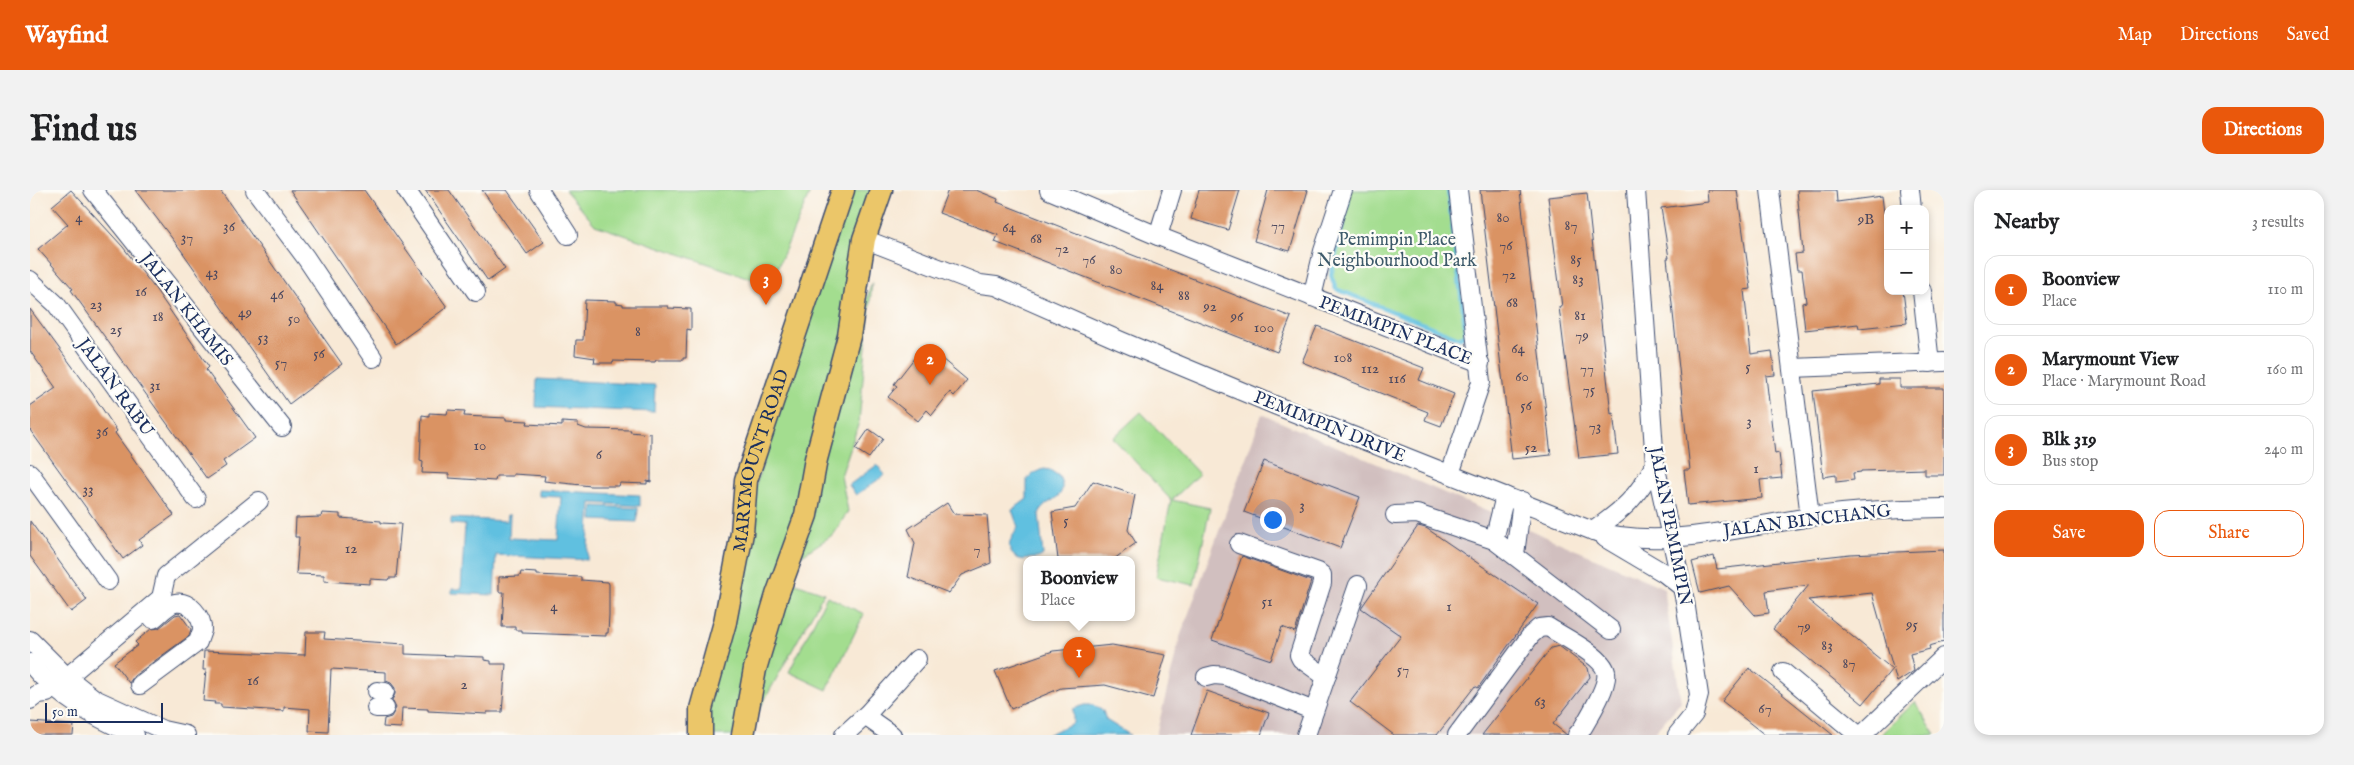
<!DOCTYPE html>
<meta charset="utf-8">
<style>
:root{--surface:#fff;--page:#f2f2f2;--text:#202124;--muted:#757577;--line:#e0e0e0;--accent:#ea580c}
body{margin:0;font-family:"IM FELL English",serif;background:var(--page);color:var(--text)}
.controls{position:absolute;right:15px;top:15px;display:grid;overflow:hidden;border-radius:10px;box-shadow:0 2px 8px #0003}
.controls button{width:45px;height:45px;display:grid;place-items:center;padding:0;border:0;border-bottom:1px solid var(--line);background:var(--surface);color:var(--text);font:25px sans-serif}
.scale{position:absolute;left:15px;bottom:12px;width:118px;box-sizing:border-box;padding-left:5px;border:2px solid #1b2f5e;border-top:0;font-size:14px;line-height:18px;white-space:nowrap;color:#1b2f5e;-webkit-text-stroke:4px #fdfcf7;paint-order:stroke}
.you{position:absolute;left:1242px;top:329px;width:18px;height:18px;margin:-12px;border:4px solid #fff;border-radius:50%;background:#1a73e8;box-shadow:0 0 0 8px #1a73e833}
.badge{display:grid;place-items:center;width:32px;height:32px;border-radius:50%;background:var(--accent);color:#fff;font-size:16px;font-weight:700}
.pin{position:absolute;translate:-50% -41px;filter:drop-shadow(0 1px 2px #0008)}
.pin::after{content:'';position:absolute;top:26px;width:18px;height:15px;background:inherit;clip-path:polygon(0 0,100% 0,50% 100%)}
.popup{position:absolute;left:993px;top:366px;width:112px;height:65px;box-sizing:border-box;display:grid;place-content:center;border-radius:10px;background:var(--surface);filter:drop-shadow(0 1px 4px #0005);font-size:16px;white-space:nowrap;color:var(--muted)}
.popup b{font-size:19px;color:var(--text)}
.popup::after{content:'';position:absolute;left:50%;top:100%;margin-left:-10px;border:10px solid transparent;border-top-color:var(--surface)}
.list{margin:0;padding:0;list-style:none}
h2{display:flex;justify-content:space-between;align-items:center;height:65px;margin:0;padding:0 20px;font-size:21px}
h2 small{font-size:16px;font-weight:400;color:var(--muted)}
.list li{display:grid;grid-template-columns:32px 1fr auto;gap:15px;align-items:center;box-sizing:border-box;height:70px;margin:0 10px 10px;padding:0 10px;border:1px solid var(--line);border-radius:15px}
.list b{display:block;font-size:19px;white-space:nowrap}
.list p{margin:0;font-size:16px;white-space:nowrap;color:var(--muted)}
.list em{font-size:16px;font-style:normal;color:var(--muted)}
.actions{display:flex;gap:10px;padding:15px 20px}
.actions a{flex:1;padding:11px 0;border:1px solid var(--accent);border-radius:15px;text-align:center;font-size:18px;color:var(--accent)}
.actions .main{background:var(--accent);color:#fff}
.map{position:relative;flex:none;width:1914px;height:545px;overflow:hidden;border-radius:15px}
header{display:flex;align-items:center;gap:30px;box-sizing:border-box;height:70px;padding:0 25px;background:var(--accent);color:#fff}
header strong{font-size:24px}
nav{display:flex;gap:28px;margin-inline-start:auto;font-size:18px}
.intro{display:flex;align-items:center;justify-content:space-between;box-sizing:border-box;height:120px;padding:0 30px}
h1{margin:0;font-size:35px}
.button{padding:12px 22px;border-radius:15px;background:var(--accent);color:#fff;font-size:18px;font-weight:700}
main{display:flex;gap:30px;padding:0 30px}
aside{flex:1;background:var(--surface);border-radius:15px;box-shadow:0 2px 8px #0003}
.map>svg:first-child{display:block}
.industrial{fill:#d1bfbf}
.green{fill:#a3dd8f;stroke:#5f8676}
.water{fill:#61c0e0;stroke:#3e789f}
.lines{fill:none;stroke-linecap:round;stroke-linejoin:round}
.stream{stroke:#61c0e0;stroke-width:4.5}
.building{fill:#da9363}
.minor-casing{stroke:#3c4b70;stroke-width:20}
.major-casing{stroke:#3c4b70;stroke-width:25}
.minor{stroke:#fff;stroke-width:18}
.major{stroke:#ebc669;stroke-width:22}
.labels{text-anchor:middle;stroke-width:4.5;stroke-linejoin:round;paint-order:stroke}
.number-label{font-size:15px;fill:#4b485f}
.park-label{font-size:18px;fill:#3d5a6a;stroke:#fdfcf7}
.street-label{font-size:18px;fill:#1b2f5e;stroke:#fdfcf7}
</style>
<header>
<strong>Wayfind</strong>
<nav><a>Map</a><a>Directions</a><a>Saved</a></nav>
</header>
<div class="intro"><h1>Find us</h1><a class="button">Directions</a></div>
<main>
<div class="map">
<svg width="1914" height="545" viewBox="0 0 1914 545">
<rect width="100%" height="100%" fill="#fdfcf7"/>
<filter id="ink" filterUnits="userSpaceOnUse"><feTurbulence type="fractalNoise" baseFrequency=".02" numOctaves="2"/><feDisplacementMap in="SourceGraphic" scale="10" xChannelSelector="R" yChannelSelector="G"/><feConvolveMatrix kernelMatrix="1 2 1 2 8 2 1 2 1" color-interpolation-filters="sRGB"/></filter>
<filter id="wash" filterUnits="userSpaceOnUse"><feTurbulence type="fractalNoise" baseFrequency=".0096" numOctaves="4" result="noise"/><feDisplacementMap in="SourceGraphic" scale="20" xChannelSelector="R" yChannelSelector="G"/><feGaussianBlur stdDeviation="1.12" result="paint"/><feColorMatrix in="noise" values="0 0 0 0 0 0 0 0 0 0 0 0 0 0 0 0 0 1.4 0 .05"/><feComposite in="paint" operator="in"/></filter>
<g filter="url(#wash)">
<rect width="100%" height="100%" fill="#f8e9d6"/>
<polygon class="industrial" points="1232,224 1634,398 1651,512 1622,545 1126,545 1150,447"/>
<g class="green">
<polygon points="535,0 781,0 740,95 565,35"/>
<polygon points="813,0 851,0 814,181 842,92 829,232 811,286 818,321 804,344 769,367 763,392 794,403 715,545 671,545 712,343"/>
<polygon points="1321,0 1418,0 1436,144 1429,148 1306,99 1301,85"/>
<polygon points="1111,222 1169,284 1142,310 1180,318 1164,395 1126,387 1141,310 1083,248"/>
<polygon points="797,406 834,424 797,500 759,482"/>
<polygon points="1885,512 1906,545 1850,545"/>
</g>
<g class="water">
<polygon points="507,189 625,195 624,222 506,217"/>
<polygon points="847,275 855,285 826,305 819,295"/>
<path d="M1014,279L1020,280L1029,286C1041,311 1015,307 1009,324L1013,365C1007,370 1005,367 998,369C990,372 977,365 980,352C981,347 986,342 988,337L982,320L997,309V289L1004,283Z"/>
<polygon points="509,300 610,305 610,316 561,313 557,370 466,365 464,405 422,403 422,399 431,399 435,335 421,334 421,328 476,331 477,325 480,325 479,348 528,350 531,307 509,306"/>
<polygon points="563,316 608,318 607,332 562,330"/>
<polygon points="1054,515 1063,515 1073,521 1076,530 1100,545 1017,545 1043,533 1043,519"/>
</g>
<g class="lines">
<polyline class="stream" points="1318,11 1301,85 1306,99 1429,148 1436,144 1418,0"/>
</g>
<g id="blocks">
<g class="building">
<polygon points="41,0 93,57 126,100 179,177 176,180 225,248 193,271 196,276 177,289 41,100 43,99 8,59 38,34 22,16"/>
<polygon points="105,0 190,0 312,174 259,214 151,60"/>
<polygon points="260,0 334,0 417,117 366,154"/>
<polygon points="395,0 419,0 475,79 458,91"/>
<polygon points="452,0 477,0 514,52 497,64"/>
<polygon points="918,0 946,0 968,9 967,12 1261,127 1247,162 965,52 968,45 909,23"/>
<polygon points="1169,0 1210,0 1198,40 1161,29"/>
<polygon points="1238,0 1278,0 1260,61 1224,51"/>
<polygon points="1450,0 1490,0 1521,265 1482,269"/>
<polygon points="1677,0 1707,0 1721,99 1714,100 1721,164 1742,161 1745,185 1736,186 1745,264 1749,263 1752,288 1730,290 1732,308 1658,315 1654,280 1660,280 1637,68 1639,68 1631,18 1678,12"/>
<polygon points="1767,0 1806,0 1807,12 1852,6 1858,57 1858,101 1873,101 1877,133 1829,138 1828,134 1775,140 1772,113 1776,112 1772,80 1767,80 1765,64 1773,63"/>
<polygon points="1557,3 1581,224 1583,223 1588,264 1549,268 1534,158 1529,117 1532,117 1518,7"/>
<polygon points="555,110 586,111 586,113 593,114 593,116 638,116 638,118 661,119 661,140 657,139 656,168 653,168 653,170 626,170 625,172 583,171 583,173 564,173 565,168 545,165 546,150 553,150"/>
<polygon points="0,119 62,203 87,241 85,243 144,325 109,350 112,355 93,369 0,240 0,216 26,198 0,161"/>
<polygon points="1287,136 1394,178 1389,190 1424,204 1411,236 1395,230 1398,222 1272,172"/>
<polygon points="899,158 937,190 924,206 920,202 902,225 897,220 888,231 858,207 867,196 864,194 889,162 893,165"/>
<polygon points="1849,189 1870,189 1870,198 1914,198 1914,285 1895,285 1895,279 1831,281 1831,282 1823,283 1824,290 1806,292 1806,285 1793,287 1783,201 1849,194"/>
<polygon points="418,220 435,221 434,226 476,228 476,230 498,231 497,234 532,236 532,232 548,233 548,236 556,239 601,240 600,242 621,244 621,292 617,291 617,294 590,293 589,296 561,296 514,291 515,286 483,284 483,286 466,286 465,291 419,288 419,284 392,283 393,272 390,271 392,225 399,226 399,223 417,224"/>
<polygon points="839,239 853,249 839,268 825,259"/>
<polygon points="1234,271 1330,307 1310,358 1214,322"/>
<polygon points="1063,291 1105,305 1098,340 1106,353 1084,369 1028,369 1022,322 1045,318"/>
<polygon points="917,313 924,324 957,325 961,373 932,385 919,403 878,387 885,353 878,339"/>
<polygon points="292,323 310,324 310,328 351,331 351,333 371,334 366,388 359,388 358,390 340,389 340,394 294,391 294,385 266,384 269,347 265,347 266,328 291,327"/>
<polygon points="0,331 57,410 41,422 0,366"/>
<polygon points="1388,336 1396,338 1508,414 1448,498 1445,496 1407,545 1364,545 1320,512 1371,446 1331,418"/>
<polygon points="1914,360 1914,452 1899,456 1900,459 1880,464 1884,481 1867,492 1842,403 1778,410 1862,479 1833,514 1743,439 1779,395 1736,401 1739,423 1725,425 1699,396 1670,403 1662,372 1684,366 1687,379 1820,364"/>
<polygon points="1212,366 1281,391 1265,442 1252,437 1241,470 1182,450"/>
<polygon points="491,382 507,383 507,385 551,387 551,390 578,392 579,394 579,425 578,443 576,443 576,446 492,443 492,440 485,440 485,437 472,437 474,402 469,402 469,387 490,386"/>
<polygon points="150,424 161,439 159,446 104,486 99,493 84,473 108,455 105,452 121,439 129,438 145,425"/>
<polygon points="276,442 295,442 294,449 375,454 375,464 454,467 454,470 461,471 461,474 476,474 472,522 457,522 457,524 398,521 398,519 372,518 371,538 353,537 354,529 361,527 366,518 362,510 365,504 365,498 361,493 356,491 356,482 301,479 298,542 279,541 280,519 254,517 254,521 191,517 191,514 184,514 185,512 173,511 176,480 173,480 174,461 275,465"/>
<polygon points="1082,455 1136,465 1123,508 1075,495 1031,498 981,519 965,481 1023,461"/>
<polygon points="1529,456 1558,478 1560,487 1523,534 1537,545 1452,545 1521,458"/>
<polygon points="1719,478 1731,487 1803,545 1735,545 1692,511"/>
<polygon points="1177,501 1239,523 1231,545 1161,545"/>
<polygon points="0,532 44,535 43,545 0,545"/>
</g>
</g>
</g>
<g filter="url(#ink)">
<use href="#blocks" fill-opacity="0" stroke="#3c4b70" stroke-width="1"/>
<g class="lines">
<defs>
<g id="minor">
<polyline points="63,0 252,237"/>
<polyline points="225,0 276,68 343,168"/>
<polyline points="376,0 446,102"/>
<polyline points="509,0 538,45"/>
<polyline points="1019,0 1128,46 1450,173"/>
<polyline points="1606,0 1625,274 1655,411 1669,505 1664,524 1647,545"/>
<polyline points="1740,0 1780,327"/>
<polyline points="1880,0 1882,19"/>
<polyline points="1128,46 1142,0"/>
<path d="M834,49L950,94L966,96L1091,151L1247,216L1563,341C1635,360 1709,337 1781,327C1825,320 1869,319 1914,318"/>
<polyline points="0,90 26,114 166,309"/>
<polyline points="1892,101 1900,173"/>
<polyline points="1282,107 1293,61 1313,0"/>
<polyline points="1762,178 1914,172"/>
<polyline points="0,283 78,391"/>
<polyline points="1420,284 1451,192 1428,0"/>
<polyline points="1365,325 1387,324 1464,350 1581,440"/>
<path d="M1563,341C1595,318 1606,309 1625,274"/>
<polyline points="1575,348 1634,383 1652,397"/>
<polyline points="1464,350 1475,306"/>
<polyline points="1209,354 1288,382 1292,385 1292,393 1269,465 1271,469 1296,487"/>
<polyline points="1485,364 1492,311"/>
<polyline points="0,450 37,487 65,509 133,540 156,545"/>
<path d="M0,473C27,507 66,528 105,545"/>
<polyline points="1753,482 1828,545"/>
<polyline points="37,487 131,408 136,386 229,311"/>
<polyline points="1176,487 1184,485 1196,486 1284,521"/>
<path d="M110,495L168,452C169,448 171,444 172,440C173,427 159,410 145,413C137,415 130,424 123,429"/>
<polyline points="347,501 355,502"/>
<polyline points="0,510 8,504 17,503 27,489"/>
<polyline points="346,518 355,518"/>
<polyline points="835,526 862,545"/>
<polyline points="814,545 837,524 887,469"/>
<polyline points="1276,545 1328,395"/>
<path d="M1427,545L1501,445L1509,438L1518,437C1532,446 1573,466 1576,482C1579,495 1559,527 1552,539L1547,545"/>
<polyline points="1832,545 1914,467"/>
</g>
<g id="major">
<path id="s1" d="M671,545V519L695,432L712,343L716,290L813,0"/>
<polyline points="713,545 725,479 747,405 776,325 786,269 819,146 834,49 851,0"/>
</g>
</defs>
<use href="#minor" class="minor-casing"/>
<use href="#major" class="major-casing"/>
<use href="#minor" class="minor"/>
<use href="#major" class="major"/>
</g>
</g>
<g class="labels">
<g class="number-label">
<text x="49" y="32">4</text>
<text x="1473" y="32">80</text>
<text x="1836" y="34">9B</text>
<text x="1248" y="40">77</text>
<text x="1541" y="40">87</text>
<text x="199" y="41">36</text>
<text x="979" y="42">64</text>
<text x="157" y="52">37</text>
<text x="1006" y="53">68</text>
<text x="1476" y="60">76</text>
<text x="1032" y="63">72</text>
<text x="1059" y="74">76</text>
<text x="1546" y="74">85</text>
<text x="1086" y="84">80</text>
<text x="182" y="87">43</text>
<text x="1479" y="89">72</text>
<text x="1548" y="94">83</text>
<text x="1127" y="100">84</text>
<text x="111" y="106">16</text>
<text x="247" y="109">46</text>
<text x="1154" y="110">88</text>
<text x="1482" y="117">68</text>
<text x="66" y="119">23</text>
<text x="1180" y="121">92</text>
<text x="215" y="127">49</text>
<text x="1550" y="130">81</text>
<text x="128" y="131">18</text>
<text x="1207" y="131">96</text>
<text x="264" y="133">50</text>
<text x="1234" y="142">100</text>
<text x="86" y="144">25</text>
<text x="608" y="146">8</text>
<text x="1552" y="150">79</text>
<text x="233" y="152">53</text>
<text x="1488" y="163">64</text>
<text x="289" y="168">56</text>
<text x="1313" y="172">108</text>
<text x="251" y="177">57</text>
<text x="1718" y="181">5</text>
<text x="1340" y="183">112</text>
<text x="1557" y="183">77</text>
<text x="1492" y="191">60</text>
<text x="1367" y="193">116</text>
<text x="125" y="200">31</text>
<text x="1559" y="204">75</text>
<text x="1496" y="220">56</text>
<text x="1719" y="236">3</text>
<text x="1565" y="241">73</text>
<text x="72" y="246">36</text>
<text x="450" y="260">10</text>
<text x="1501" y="262">52</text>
<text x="569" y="269">6</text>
<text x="1726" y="283">1</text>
<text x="58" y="304">33</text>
<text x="1272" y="320">3</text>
<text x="1036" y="335">5</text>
<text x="321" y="363">12</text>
<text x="947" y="364">7</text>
<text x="1237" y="416">51</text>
<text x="524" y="421">4</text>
<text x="1419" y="421">1</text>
<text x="1882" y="439">95</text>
<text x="1774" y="441">79</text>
<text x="1797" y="460">83</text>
<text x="1819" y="478">87</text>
<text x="1373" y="484">57</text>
<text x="223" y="495">16</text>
<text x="434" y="499">2</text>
<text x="1510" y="516">63</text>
<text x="1735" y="523">67</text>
</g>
<g class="park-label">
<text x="1367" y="55">Pemimpin Place<tspan x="1367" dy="21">Neighbourhood Park</tspan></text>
</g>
<g class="street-label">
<text transform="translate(157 119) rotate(52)" y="6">JALAN KHAMIS</text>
<text transform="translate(1366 140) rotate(21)" y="6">PEMIMPIN PLACE</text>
<text transform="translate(86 197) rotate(54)" y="6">JALAN RABU</text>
<text transform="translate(1300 236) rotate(22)" y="6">PEMIMPIN DRIVE</text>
<text dy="6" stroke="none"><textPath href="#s1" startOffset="282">MARYMOUNT ROAD</textPath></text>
<text transform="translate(1777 330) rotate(-7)" y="6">JALAN BINCHANG</text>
<text transform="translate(1641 336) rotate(79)" y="6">JALAN PEMIMPIN</text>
</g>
</g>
</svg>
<div class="controls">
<button>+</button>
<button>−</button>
</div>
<div class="scale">50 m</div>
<div class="you"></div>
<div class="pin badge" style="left:1049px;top:488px">1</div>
<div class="popup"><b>Boonview</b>Place</div>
<div class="pin badge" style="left:900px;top:195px">2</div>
<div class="pin badge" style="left:736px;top:115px">3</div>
</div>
<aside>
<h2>Nearby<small>3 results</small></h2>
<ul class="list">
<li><span class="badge">1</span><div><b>Boonview</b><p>Place</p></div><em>110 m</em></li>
<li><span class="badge">2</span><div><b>Marymount View</b><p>Place · Marymount Road</p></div><em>160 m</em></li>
<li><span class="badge">3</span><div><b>Blk 319</b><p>Bus stop</p></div><em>240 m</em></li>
</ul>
<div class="actions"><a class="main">Save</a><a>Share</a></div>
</aside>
</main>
